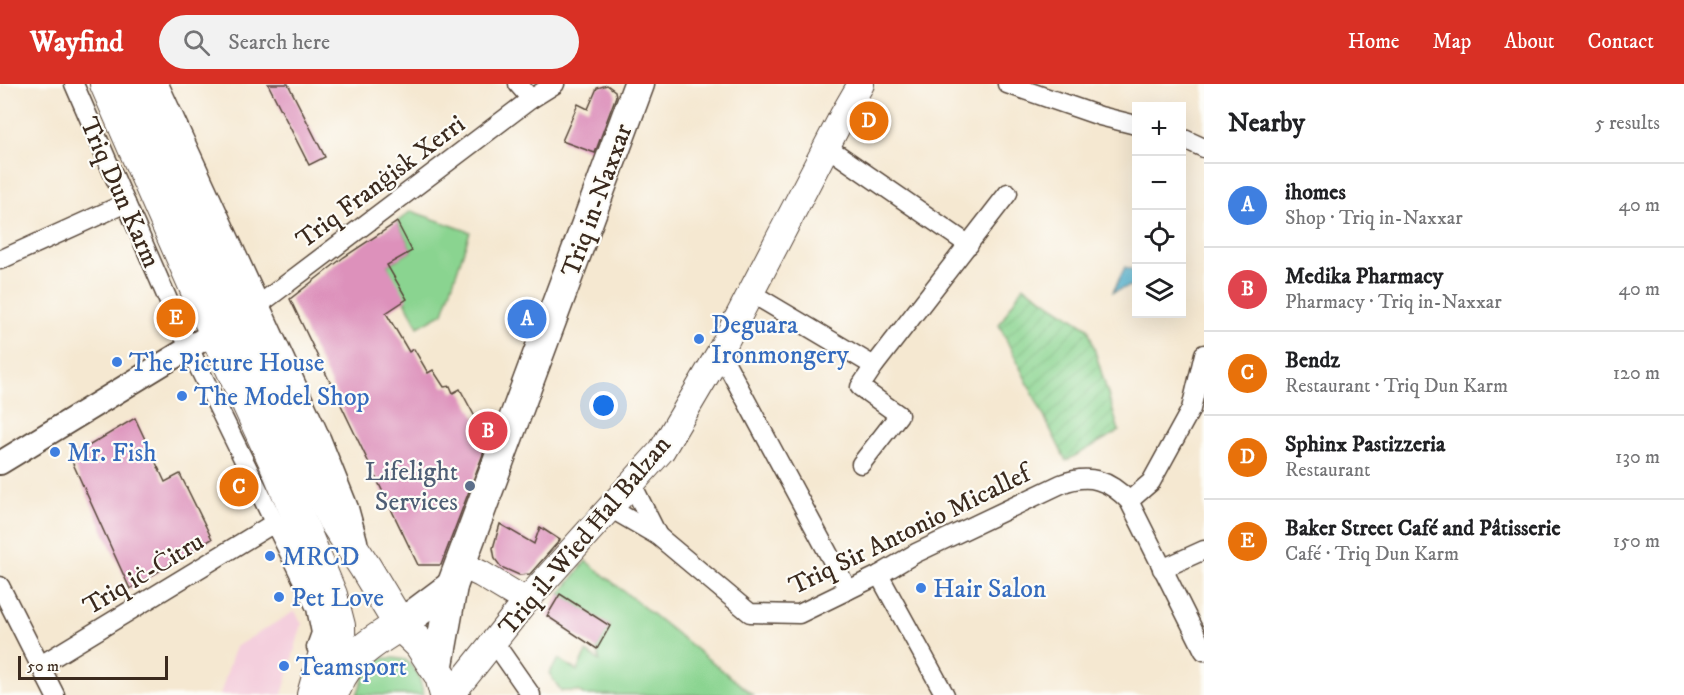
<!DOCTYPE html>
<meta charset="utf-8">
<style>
:root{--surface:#fff;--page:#f2f2f2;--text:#202124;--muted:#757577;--line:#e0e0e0;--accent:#d93025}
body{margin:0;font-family:"IM FELL DW Pica",serif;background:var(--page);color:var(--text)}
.controls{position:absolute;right:18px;top:18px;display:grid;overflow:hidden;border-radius:0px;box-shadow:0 6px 24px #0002}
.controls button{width:54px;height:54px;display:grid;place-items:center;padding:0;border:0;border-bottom:2px solid var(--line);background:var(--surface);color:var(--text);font:30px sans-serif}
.scale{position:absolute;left:18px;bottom:15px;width:150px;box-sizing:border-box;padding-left:6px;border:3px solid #3b2a1e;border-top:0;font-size:16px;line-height:21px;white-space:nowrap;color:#3b2a1e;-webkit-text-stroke:4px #fdfcf7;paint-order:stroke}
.you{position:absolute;left:604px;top:322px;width:21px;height:21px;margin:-15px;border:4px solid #fff;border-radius:50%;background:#1a73e8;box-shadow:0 0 0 9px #1a73e833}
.badge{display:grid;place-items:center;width:39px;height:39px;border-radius:50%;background:var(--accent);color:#fff;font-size:20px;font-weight:700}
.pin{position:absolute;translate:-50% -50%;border:3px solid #fff;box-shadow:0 2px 6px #0006}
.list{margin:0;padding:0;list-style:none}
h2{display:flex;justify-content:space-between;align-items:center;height:78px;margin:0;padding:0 24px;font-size:26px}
h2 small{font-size:20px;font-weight:400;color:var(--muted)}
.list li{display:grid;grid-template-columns:39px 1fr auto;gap:18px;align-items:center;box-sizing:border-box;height:84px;padding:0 24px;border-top:2px solid var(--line)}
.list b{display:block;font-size:22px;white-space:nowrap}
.list p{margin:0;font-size:20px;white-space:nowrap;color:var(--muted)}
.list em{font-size:20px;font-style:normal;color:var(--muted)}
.icon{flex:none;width:33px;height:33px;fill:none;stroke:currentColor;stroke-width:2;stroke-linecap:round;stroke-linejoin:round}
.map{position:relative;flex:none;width:1204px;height:611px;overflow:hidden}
header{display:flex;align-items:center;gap:36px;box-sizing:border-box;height:84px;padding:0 30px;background:var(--accent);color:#fff}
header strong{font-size:28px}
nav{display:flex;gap:33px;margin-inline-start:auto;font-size:21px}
.search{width:420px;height:54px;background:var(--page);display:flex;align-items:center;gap:15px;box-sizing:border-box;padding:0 21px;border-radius:33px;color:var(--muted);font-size:22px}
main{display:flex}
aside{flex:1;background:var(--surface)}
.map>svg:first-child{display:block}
.built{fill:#f4cfdd}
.grass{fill:#8ad490;stroke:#627f57;stroke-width:1.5}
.garden{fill:url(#garden-furrows);stroke:#627f57;stroke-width:1.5}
.water{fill:#52b3d0;stroke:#466e77;stroke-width:1.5}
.building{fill:#dd91bb}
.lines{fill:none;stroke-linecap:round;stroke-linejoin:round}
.minor-casing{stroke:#574639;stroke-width:21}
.tertiary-casing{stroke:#574639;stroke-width:26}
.secondary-casing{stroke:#574639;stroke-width:28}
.primary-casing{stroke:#574639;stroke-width:33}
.trunk-casing{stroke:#574639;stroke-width:34}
.minor{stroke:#fff;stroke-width:18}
.tertiary{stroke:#fff;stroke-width:22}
.secondary{stroke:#fff;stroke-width:26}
.primary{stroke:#fff;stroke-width:30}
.trunk{stroke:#fff;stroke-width:32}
.shop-dot{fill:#3f7fe0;stroke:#fdfcf7;stroke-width:2}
.service-dot{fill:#5c6f8a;stroke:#fdfcf7;stroke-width:2}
.labels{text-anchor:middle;stroke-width:4.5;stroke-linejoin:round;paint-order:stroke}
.street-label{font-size:26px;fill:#3b2a1e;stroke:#fdfcf7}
.shop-label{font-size:26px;fill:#366cbe;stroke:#fdfcf7;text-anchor:start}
.service-label{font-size:26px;fill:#4e5e75;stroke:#fdfcf7;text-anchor:end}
</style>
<header>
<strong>Wayfind</strong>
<div class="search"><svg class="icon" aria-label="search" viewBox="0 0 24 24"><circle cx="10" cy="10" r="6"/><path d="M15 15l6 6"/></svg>Search here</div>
<nav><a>Home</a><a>Map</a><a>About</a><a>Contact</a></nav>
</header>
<main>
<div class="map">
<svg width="1204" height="611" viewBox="0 0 1204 611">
<defs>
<pattern id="garden-furrows" width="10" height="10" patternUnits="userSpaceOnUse" patternTransform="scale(1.5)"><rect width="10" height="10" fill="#8ad490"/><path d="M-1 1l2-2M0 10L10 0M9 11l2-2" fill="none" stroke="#78b67c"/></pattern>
</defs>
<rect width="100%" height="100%" fill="#fdfcf7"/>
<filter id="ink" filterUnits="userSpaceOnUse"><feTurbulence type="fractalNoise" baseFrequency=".0167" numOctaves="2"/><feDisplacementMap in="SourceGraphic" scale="12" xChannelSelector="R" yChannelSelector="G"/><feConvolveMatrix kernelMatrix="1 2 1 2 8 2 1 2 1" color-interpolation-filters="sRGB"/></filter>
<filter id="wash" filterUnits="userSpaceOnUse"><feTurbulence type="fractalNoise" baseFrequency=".008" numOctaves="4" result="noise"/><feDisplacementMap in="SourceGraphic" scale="24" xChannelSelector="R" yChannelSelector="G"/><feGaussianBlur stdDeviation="1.35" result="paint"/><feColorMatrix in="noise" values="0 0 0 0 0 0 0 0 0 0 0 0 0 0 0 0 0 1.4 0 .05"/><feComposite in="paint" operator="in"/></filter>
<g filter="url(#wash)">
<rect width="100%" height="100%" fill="#f5e8d1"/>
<polygon class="built" points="295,527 302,540 282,611 220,611 235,563"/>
<g class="grass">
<polygon points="411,127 470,148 443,229 418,243 387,181 412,167 397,138"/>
<polygon points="586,477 753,611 585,611 578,607 561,607 549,589 559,575 577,587 586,568 600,577 597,565 610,542 560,510"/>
<polygon points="379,574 394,574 406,576 418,590 424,611 357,611 365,589"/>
</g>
<polygon class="garden" points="1023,202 1088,244 1119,347 1066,377 999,241"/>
<polygon class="water" points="1125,183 1136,187 1136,200 1113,208"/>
<g id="blocks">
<g class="building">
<polygon points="268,0 288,0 325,73 309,81"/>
<polygon points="607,1 615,7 616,12 595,69 562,57 578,20 588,25 597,4"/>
<polygon points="397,138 412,167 387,181 407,215 386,229 409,268 414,265 428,289 433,286 444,303 450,302 453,309 460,305 488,357 441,481 418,481 290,215 344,173"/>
<polygon points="135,334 165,398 180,390 212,455 130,505 70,373"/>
<polygon points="500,440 534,460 540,443 560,456 530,490 519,491 501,483 495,475 493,464"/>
<polygon points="560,510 610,542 597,565 547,532"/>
</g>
</g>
</g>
<g filter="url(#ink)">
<use href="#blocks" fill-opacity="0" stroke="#574639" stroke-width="1.5"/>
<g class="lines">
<defs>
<g id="minor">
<polyline points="74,0 189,264 316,524 321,549 316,563"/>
<polyline points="159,0 321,354 349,424 358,457"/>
<polyline points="518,0 531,15"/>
<polyline points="1007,0 1100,32 1136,41"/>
<polyline points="1182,54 1204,64"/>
<polyline points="827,63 969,161"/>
<polyline points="0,176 126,119"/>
<polyline points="751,209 874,282"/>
<polyline points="260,220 531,15 555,0"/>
<polyline points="720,268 848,506"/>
<polyline points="861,380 899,331 860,303 874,282 1008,109"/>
<polyline points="632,400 658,452"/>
<polyline points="1129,417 1151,398 1191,325 1204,270"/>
<path d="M610,424L658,452L750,529L799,530L879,491L916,469L1061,400C1089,389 1109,396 1129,417L1204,567"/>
<polyline points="1162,485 1204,466"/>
<polyline points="879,491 945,611"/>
<polyline points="0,502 55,611"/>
<polyline points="494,558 531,611"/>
<polyline points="39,582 274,439"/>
</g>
<polyline id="tertiary" points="0,379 215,248"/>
<g id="secondary">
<polyline points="460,480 481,490 526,517"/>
<polyline points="451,611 526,517 662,366 720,268 843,31 861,0"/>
</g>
<g id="primary">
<polyline points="400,541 452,502"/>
<polyline points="437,586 452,502 639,0"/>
</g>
<g id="trunk">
<polyline points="106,0 215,248 275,378 331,511 339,542 340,591"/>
<polyline points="135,0 334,436 365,483 400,541 420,560 441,592 446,611"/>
<path d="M336,602C347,573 375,556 400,541"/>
<polyline points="313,611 330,551"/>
</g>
</defs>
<use href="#minor" class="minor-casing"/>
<use href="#tertiary" class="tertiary-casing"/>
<use href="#secondary" class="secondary-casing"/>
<use href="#primary" class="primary-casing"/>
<use href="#trunk" class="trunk-casing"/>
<use href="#minor" class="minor"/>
<use href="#tertiary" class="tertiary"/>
<use href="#secondary" class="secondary"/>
<use href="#primary" class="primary"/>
<use href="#trunk" class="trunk"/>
</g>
</g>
<g class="shop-dot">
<circle cx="699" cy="255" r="6"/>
<circle cx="117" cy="278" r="6"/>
<circle cx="182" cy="312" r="6"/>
<circle cx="55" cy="368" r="6"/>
<circle cx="270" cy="472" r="6"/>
<circle cx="921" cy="504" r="6"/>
<circle cx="279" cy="513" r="6"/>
<circle cx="284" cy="582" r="6"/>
</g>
<circle class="service-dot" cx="470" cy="402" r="6"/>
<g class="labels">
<g class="street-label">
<text transform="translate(380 97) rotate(-37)" y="9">Triq Franġisk Xerri</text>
<text transform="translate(121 108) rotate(66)" y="9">Triq Dun Karm</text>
<text transform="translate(596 116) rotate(-70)" y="9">Triq in-Naxxar</text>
<text transform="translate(909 445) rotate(-26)" y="9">Triq Sir Antonio Micallef</text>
<text transform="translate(584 451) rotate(-50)" y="9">Triq il-Wied Ħal Balzan</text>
<text transform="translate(143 489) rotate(-31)" y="9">Triq iċ-Ċitru</text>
</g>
<g class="shop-label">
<text x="711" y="249">Deguara<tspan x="711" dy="30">Ironmongery</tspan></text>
<text x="129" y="287">The Picture House</text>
<text x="194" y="321">The Model Shop</text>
<text x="67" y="377">Mr. Fish</text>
<text x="282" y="481">MRCD</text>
<text x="933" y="513">Hair Salon</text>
<text x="291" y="522">Pet Love</text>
<text x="296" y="591">Teamsport</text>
</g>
<g class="service-label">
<text x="458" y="396">Lifelight<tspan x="458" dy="30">Services</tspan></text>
</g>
</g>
</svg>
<div class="controls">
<button>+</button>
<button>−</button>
<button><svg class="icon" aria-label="locate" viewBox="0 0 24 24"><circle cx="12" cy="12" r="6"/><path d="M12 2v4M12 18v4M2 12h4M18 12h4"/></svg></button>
<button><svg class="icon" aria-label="layers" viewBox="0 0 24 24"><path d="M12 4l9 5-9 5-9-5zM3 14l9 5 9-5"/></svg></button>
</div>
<div class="scale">50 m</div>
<div class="you"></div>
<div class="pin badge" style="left:527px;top:235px;background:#3f7fe0">A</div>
<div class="pin badge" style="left:488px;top:347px;background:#e0444e">B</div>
<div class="pin badge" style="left:239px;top:403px;background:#e8710a">C</div>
<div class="pin badge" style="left:869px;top:37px;background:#e8710a">D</div>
<div class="pin badge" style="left:176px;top:234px;background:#e8710a">E</div>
</div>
<aside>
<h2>Nearby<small>5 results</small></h2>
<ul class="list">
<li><span class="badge" style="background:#3f7fe0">A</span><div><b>ihomes</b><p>Shop · Triq in-Naxxar</p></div><em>40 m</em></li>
<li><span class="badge" style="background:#e0444e">B</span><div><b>Medika Pharmacy</b><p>Pharmacy · Triq in-Naxxar</p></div><em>40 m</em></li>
<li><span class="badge" style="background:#e8710a">C</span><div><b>Bendz</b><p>Restaurant · Triq Dun Karm</p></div><em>120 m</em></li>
<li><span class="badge" style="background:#e8710a">D</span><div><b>Sphinx Pastizzeria</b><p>Restaurant</p></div><em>130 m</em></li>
<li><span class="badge" style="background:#e8710a">E</span><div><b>Baker Street Café and Pâtisserie</b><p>Café · Triq Dun Karm</p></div><em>150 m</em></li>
</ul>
</aside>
</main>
